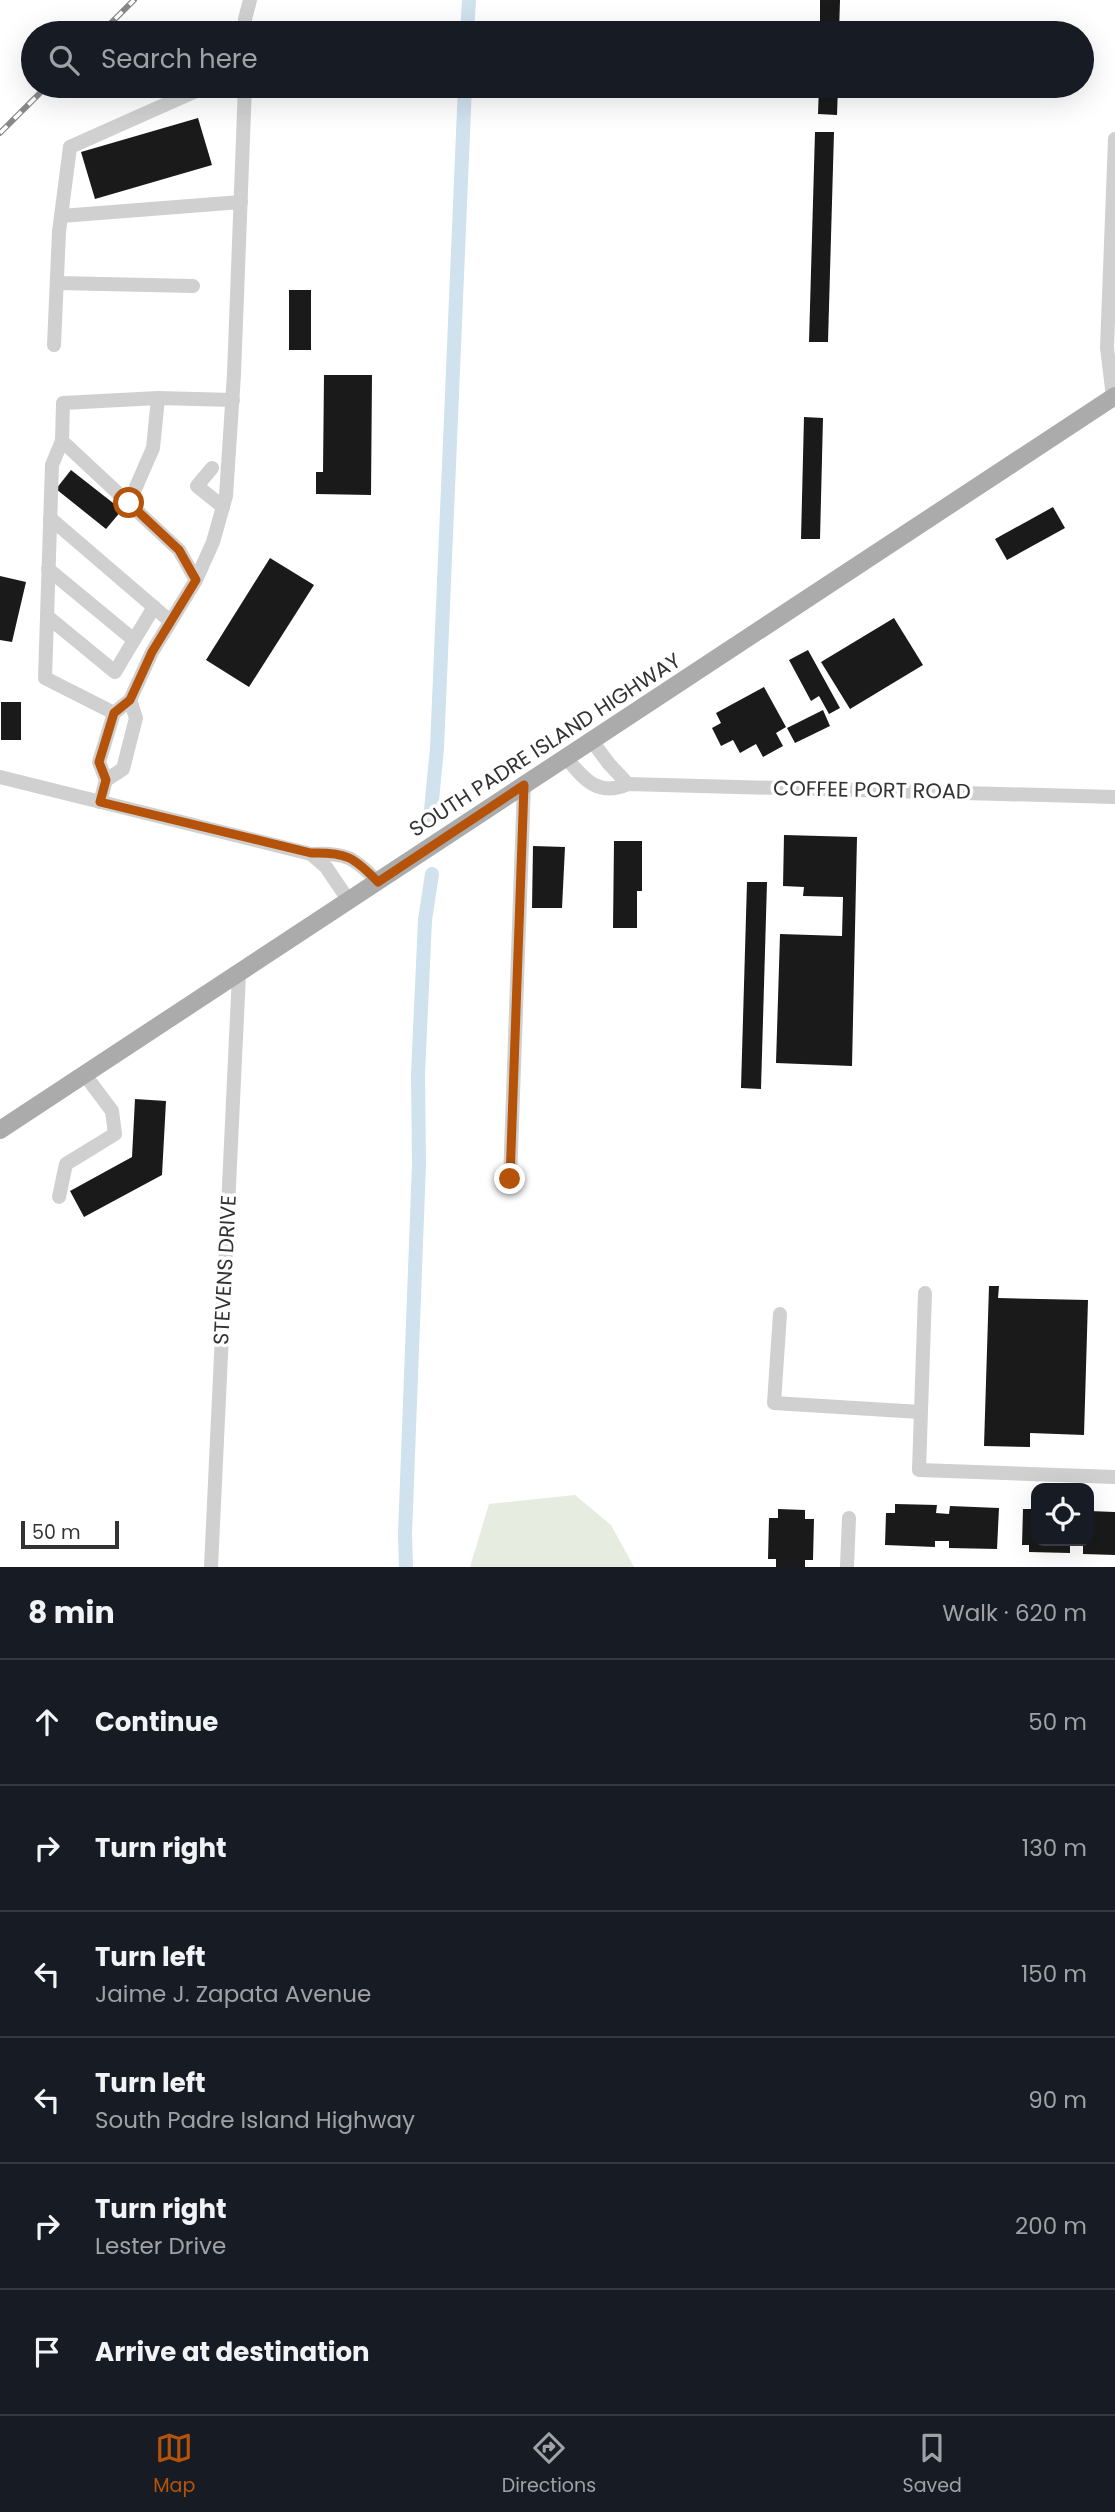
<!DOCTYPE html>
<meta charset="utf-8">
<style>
:root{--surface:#171b24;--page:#242831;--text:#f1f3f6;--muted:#9ea1a6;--line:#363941;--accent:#b45309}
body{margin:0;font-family:Poppins,sans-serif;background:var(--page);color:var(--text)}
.controls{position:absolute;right:21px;bottom:21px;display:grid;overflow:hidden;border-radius:14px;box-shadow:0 7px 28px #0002}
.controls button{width:63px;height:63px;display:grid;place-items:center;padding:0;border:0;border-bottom:2px solid var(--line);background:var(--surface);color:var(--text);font:35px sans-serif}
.scale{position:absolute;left:21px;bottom:18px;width:98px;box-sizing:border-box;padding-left:7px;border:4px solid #333;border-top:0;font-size:19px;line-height:24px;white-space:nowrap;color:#333;-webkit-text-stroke:5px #fff;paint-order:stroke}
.stop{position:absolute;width:21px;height:21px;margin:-16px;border:5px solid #b45309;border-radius:50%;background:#fff}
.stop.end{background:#b45309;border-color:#fff;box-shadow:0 2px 7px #0008}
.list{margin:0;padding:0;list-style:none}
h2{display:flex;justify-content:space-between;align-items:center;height:91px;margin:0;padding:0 28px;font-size:30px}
h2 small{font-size:23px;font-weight:400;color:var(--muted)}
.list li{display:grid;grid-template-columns:46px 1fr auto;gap:21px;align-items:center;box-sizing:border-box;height:126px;padding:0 28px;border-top:2px solid var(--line)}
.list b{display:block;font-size:26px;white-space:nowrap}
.list p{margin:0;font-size:23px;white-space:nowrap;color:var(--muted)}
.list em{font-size:23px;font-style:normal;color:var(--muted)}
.icon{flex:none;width:38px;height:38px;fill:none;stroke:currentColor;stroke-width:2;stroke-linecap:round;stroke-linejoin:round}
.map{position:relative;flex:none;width:1115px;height:1567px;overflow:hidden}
.search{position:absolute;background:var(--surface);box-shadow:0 7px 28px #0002;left:21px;right:21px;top:21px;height:77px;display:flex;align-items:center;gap:18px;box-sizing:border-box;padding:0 24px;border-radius:38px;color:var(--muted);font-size:26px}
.sheet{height:847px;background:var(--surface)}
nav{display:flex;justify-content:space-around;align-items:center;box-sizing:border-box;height:98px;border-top:2px solid var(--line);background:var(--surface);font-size:19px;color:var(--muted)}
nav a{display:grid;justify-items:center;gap:4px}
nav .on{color:var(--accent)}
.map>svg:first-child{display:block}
.green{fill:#e6ecdf}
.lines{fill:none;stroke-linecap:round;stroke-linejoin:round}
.canal{stroke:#cfe2ee;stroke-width:14}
.building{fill:#1a1a1a}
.minor{stroke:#d0d0d0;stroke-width:14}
.major{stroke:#ababab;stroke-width:18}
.rail-casing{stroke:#888;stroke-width:6}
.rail{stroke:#fff;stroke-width:3.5;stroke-dasharray:10;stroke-linecap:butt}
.route{stroke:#b45309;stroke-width:9}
.labels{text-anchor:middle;stroke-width:7;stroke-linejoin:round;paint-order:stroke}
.street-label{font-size:21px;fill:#333;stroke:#fff}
</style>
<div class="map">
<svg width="1115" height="1567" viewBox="0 0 1115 1567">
<rect width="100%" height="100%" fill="#fff"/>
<polygon class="green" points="575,1495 611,1525 634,1567 470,1567 489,1504"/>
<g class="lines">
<g class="canal">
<polyline points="467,33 469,0"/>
<polyline points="430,821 437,748 465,86"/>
<polyline points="406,1567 405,1534 419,1164 418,1074 425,920 432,874"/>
</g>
</g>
<g class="building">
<polygon points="820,0 840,0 839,33 820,33"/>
<polygon points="819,86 838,86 837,115 818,114"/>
<polygon points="198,118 212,165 95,199 81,152"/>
<polygon points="815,132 834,132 828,342 809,342"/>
<rect x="289" y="290" width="22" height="60"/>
<polygon points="324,375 372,375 371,495 316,494 316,472 323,472"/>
<polygon points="804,417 823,418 820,539 801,539"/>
<polygon points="71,470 122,510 106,529 56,489"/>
<polygon points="1053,507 1065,528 1007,560 995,539"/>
<polygon points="270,558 314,585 249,687 206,660"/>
<polygon points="0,576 26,582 12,642 0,640"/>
<polygon points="894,618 923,665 850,709 821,662"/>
<polygon points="808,650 840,708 829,714 819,696 811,701 789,660"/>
<polygon points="764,687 786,727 776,733 783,746 763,757 756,744 740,753 733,740 721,746 712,728 721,723 716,713"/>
<rect x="1" y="702" width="20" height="38"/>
<polygon points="823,710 830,726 795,743 787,728"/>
<polygon points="784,835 857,837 852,1066 776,1063 780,934 842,936 843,897 803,896 804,887 783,886"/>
<polygon points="614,841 642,841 642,891 637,891 637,928 613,928"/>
<polygon points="533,846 565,847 562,908 532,908"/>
<polygon points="747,882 767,882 761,1089 741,1088"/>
<polygon points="135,1099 166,1101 162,1175 84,1217 70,1191 132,1157"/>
<polygon points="989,1286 999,1286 998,1298 1088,1300 1084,1435 1030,1433 1030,1447 984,1446"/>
<polygon points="895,1504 937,1505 936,1513 949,1514 950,1506 999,1508 997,1549 949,1548 949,1541 935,1541 935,1547 885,1545 886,1513 895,1513"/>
<polygon points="778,1509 805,1510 805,1519 814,1519 813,1560 805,1560 805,1567 776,1567 776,1559 768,1559 769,1518 778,1518"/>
<polygon points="1023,1509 1036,1509 1036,1541 1089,1541 1089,1511 1115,1512 1115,1555 1083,1554 1083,1546 1070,1545 1070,1553 1029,1552 1029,1545 1022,1545"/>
</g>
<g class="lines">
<g class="minor">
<polyline points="245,33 245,19 250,0"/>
<polyline points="61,216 241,202"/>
<polyline points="57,283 193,286"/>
<polyline points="54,345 59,232 70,147 198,90 225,86"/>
<polyline points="1113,397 1107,348 1115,139"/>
<polyline points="62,441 52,465 45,678 114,713"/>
<polyline points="212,468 197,486 223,507"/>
<polyline points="129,503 153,448 158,398"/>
<polyline points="50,518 170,621"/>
<polyline points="196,580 213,542 226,496 234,374 245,86"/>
<polyline points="48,617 115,672 134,640 48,569"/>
<polyline points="134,640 154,607"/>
<polyline points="592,741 609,764 628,784"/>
<path d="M567,759C585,780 598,797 628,784L1115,797"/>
<path d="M0,777L311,854C345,852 354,857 378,882"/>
<polyline points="106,780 123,769 136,718 130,700"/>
<polyline points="100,802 106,780 99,762 114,713 130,700 152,652 196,580 179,550 62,441 63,403 158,398 233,400"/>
<polyline points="311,854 326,867 349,901"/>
<polyline points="510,1179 524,785"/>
<polyline points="59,1197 66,1164 115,1134 112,1111 85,1075"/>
<polyline points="925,1293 919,1470 1115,1477"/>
<polyline points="780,1314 774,1403 920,1412"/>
<polyline points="211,1567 239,974"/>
<polyline points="847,1567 849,1518"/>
</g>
<polyline class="major" points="0,1130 1115,396"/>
<defs>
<g id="rail">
<polyline points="101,33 134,0"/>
<polyline points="0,133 47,86"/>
</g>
</defs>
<use href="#rail" class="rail-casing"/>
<use href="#rail" class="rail"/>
</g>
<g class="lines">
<path class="route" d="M129,503L179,550L196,580L152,652L130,700L114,713L99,762L106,780L100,802L311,853C346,852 354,857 378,882L524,785L510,1179"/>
</g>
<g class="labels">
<g class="street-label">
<text transform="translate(545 745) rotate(-33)" y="7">SOUTH PADRE ISLAND HIGHWAY</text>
<text transform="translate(872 790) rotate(1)" y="7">COFFEE PORT ROAD</text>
<text transform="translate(225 1270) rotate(-87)" y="7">STEVENS DRIVE</text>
</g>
</g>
</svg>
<div class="controls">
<button><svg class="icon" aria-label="locate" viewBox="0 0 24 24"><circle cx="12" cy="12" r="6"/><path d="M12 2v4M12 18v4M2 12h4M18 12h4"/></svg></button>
</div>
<div class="scale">50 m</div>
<div class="stop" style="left:129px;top:503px"></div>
<div class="stop end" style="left:510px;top:1179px"></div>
<div class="search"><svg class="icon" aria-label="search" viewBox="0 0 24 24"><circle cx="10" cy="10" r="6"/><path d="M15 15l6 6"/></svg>Search here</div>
</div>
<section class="sheet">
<h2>8 min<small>Walk · 620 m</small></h2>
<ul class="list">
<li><svg class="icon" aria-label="ahead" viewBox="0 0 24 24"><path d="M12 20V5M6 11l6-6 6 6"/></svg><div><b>Continue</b></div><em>50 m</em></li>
<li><svg class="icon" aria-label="right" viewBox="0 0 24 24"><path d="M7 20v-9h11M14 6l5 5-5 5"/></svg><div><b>Turn right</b></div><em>130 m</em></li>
<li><svg class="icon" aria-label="left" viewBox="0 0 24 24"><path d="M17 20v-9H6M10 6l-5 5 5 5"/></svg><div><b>Turn left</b><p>Jaime J. Zapata Avenue</p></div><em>150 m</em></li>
<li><svg class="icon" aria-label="left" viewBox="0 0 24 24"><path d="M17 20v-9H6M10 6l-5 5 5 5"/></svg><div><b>Turn left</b><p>South Padre Island Highway</p></div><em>90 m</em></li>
<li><svg class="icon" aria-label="right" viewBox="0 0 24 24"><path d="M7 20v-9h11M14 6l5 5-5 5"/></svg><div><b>Turn right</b><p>Lester Drive</p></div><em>200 m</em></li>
<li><svg class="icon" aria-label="arrive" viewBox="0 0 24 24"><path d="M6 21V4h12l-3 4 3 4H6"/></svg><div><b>Arrive at destination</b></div></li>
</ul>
</section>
<nav>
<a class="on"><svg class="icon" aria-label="map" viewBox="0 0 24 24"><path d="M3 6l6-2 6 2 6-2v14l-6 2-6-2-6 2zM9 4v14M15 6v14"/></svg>Map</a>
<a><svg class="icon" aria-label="directions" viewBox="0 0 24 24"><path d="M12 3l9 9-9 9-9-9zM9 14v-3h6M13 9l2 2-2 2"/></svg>Directions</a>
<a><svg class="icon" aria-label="saved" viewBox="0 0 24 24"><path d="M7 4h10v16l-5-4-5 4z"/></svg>Saved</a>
</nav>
